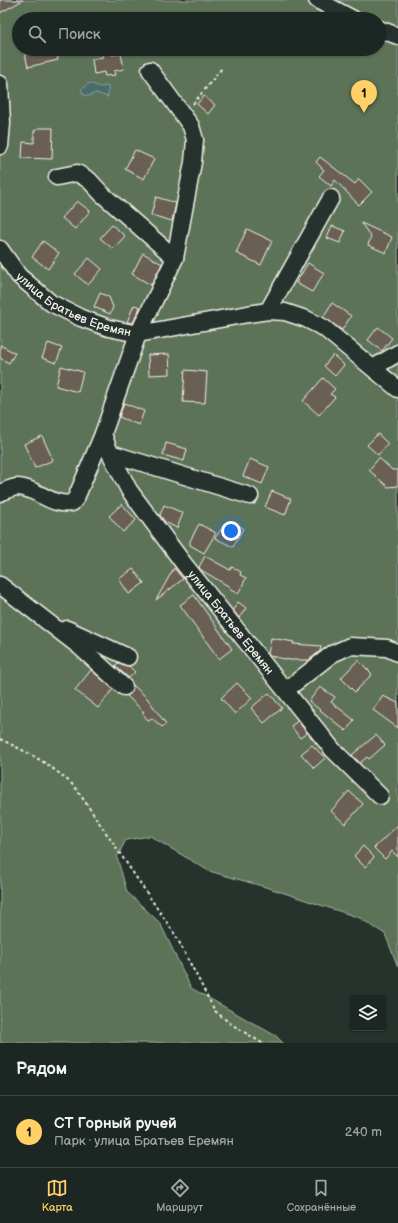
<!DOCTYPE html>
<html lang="ru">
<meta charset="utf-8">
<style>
:root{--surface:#1c2622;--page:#29322f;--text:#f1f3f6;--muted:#a0a5a5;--line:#3a4340;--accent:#ffd166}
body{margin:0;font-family:"Balsamiq Sans",sans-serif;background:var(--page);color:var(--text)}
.controls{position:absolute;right:12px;bottom:12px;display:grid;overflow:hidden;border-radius:4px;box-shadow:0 1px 3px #0004}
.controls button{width:36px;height:36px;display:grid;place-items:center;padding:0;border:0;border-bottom:1px solid var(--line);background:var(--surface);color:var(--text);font:20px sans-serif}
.you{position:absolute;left:231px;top:531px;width:14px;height:14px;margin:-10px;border:3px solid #fff;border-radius:50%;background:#1a73e8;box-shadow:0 0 0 6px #1a73e833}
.badge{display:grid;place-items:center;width:26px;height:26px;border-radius:50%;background:var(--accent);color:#111;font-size:13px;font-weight:700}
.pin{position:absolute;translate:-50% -33px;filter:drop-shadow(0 1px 2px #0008)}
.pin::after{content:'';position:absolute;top:21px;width:14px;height:12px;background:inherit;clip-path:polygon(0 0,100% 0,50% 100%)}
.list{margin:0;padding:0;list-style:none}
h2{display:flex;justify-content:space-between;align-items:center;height:52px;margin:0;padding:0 16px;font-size:17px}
h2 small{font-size:13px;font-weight:400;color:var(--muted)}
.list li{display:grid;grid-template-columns:26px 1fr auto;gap:12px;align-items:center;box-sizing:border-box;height:72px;padding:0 16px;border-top:1px solid var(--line)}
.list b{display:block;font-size:15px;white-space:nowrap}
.list p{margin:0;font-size:13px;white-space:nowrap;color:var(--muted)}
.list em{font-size:13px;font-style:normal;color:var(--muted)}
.icon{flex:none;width:22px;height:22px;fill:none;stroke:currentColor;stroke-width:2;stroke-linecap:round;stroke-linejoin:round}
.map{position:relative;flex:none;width:398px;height:1043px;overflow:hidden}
.search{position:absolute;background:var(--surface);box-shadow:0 1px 3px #0004;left:12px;right:12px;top:12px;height:44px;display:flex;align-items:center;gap:10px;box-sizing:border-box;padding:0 14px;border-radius:22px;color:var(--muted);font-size:15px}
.sheet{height:124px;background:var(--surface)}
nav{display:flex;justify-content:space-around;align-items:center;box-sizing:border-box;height:56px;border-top:1px solid var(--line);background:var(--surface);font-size:11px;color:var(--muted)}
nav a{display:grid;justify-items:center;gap:2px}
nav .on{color:var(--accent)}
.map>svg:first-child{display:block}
.green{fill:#5b7358;stroke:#a8b2a0;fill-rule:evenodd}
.water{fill:#476c6b;stroke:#8ca19d}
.building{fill:#695f53;stroke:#f4f1e8}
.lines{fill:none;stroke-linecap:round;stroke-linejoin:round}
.minor-casing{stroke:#f4f1e8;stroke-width:19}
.path{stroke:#f4f1e8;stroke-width:2;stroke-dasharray:3 3;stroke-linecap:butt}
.minor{stroke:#26332d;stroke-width:16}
.labels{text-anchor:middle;stroke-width:3;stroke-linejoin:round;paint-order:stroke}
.street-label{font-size:12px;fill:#f4f1e8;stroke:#26332d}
</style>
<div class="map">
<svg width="398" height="1043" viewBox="0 0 398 1043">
<rect width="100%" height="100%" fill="#26332d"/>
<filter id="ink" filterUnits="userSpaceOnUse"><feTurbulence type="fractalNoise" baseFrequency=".025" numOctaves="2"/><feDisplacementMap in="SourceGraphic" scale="8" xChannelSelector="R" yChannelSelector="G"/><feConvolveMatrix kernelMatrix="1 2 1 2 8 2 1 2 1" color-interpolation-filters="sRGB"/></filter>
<g filter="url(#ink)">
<path class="green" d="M0,0H398V967L385,934L360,918L269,888L209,871L150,836L126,840L117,857L127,892L160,923L191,988L276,1036L283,1043H0ZM19,19H379V49H19Z"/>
<polygon class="water" points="89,83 100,87 108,86 108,97 96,93 89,96 84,95 81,90"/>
<g class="building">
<polygon points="0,0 23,0 0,13"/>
<polygon points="24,49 56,49 58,60 28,67"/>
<polygon points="102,49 111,49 112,55 121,54 124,69 114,71 115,75 105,76 104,72 94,74 92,59 103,57"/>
<polygon points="204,96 215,105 208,114 197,104"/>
<polygon points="39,128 53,128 52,159 22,158 23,142 34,143 34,131"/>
<polygon points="135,150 154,159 144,179 125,169"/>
<polygon points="320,157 355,184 359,179 372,192 359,205 335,180 331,186 319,176 324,170 316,162"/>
<polygon points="156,197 176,203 172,221 151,215"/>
<polygon points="77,201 90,211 75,229 62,218"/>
<polygon points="361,223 392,237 386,253 368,245 371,237"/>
<polygon points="112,225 125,236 113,249 100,238"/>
<polygon points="332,226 345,231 340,243 327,238"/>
<polygon points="247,229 272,241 261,265 236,253"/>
<polygon points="43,241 59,253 48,269 32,257"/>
<polygon points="143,253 162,264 151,285 132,274"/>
<polygon points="89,258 102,269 88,285 75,274"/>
<polygon points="308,263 324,273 312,292 296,283"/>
<polygon points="100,293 109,297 113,307 110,314 94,307"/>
<polygon points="332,303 351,316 342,330 323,317"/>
<polygon points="134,305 140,307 133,323 127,322"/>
<polygon points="378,327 392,338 382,351 368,340"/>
<polygon points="48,343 62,348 56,363 42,358"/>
<polygon points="0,345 15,353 9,363 0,358"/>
<polygon points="169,354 170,374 149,375 148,355"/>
<polygon points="333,355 344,365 335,376 324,366"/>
<polygon points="61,366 83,372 78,392 56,386"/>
<polygon points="185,370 207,372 205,403 183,402"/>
<polygon points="323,378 335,389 330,394 335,397 319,415 303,401"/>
<polygon points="124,403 144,411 139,425 119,417"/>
<polygon points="378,434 388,444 378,455 367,445"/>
<polygon points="42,436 53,460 35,468 24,444"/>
<polygon points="166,443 187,449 184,461 163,455"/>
<polygon points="379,458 392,470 398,470 398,486 388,487 369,470"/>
<polygon points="250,459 269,467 262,484 243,476"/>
<polygon points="272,491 291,499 285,515 265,507"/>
<polygon points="122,504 136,520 123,532 109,516"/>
<polygon points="164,505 183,513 177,528 165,522 160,515"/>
<polygon points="226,523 232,526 233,523 243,528 233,547 215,538"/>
<polygon points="199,524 216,533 204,553 190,545 190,541"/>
<polygon points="205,556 230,570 232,567 241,572 240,575 246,578 238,594 229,589 230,587 201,570 199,567"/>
<polygon points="174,568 183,579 156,600"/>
<polygon points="133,569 144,583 129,594 119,579"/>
<polygon points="194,595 232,649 219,659 180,605"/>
<polygon points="238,602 246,608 239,618 233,610"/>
<polygon points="271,638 294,642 293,644 321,646 320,651 309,660 290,660 270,656 268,654"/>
<polygon points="358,660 372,674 355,692 341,678"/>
<polygon points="118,663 129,666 135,672 129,678 115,666"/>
<polygon points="91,670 113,689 98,708 75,690"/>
<polygon points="237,683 252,698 235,714 221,698"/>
<polygon points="133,685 147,698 166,724 162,727 152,718 148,720 142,713 144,712 127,696 131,693"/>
<polygon points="320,687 335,697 331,702 354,720 346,731 309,701"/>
<polygon points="269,693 282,708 264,723 251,708"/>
<polygon points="383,696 398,703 398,728 373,710"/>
<polygon points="298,721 307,733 300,738 291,726"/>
<polygon points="376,735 385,745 369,759 367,757 360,763 352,755"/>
<polygon points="312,745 325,758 314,768 301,754"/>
<polygon points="349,791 363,804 345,824 331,811"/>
<polygon points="398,825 398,857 392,851 385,859 374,848"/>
<polygon points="363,846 374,857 365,867 354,856"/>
</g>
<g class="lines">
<defs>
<g id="minor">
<polyline points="317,0 353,19"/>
<polyline points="379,29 398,36"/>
<polyline points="150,70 191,126 195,140 193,162 175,258"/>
<polyline points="0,84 2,123 0,146"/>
<path id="s1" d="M0,249L19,276L51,303L81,318L109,328L138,334L248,314L268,311L285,312L306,319L324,328L398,389"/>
<polyline points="268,311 331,198"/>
<polyline points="373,368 398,353"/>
<path id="s2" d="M103,434L110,453L129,490L184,564L333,750L380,796"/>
<polyline points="110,453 250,496"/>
<path d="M0,493C5,491 12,487 18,487C37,488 52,507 72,503L76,498L103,434L138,334L175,258L102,194L89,180L77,173L57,177"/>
<polyline points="0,585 80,647 124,687"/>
<polyline points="67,629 128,657"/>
<polyline points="286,690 332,654 350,646 387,648 398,653"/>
</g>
</defs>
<use href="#minor" class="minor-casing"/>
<g class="path">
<polyline points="193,104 222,68"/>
<path d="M0,739C29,753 51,764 75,787L176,936L215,1011L231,1024L262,1043"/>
</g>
<use href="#minor" class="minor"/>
</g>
</g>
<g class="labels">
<g class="street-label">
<text dy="4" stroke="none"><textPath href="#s1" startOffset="96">улица Братьев Еремян</textPath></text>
<text dy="4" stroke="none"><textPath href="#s2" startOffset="229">улица Братьев Еремян</textPath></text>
</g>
</g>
</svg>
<div class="controls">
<button><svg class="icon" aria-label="layers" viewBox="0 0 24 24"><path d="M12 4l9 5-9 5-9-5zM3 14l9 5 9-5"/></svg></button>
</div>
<div class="you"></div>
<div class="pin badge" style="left:364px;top:113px">1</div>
<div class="search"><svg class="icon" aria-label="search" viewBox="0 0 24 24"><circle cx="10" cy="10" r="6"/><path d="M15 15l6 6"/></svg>Поиск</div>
</div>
<section class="sheet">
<h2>Рядом<small></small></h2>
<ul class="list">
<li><span class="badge">1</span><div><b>СТ Горный ручей</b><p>Парк · улица Братьев Еремян</p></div><em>240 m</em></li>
</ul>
</section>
<nav>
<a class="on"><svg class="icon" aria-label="map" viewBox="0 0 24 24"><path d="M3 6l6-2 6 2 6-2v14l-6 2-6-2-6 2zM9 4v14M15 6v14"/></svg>Карта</a>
<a><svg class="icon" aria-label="directions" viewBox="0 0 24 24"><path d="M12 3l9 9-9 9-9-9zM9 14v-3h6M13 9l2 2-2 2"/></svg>Маршрут</a>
<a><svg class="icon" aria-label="saved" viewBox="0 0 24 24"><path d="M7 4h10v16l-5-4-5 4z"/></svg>Сохранённые</a>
</nav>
